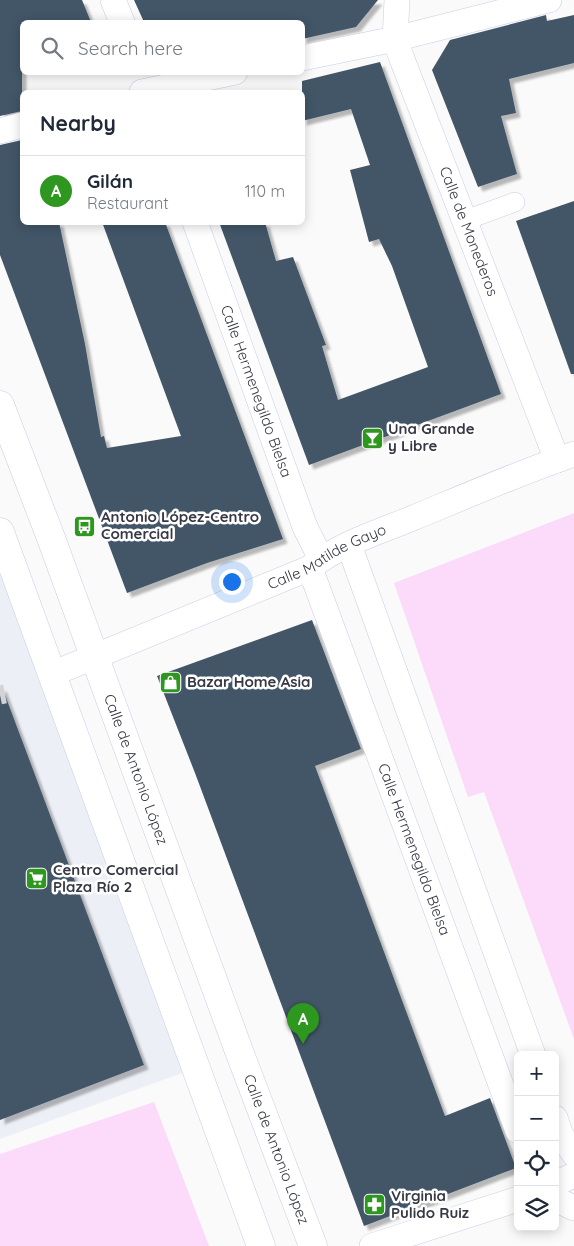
<!DOCTYPE html>
<meta charset="utf-8">
<style>
:root{--surface:#fff;--page:#f2f2f3;--text:#1f2937;--muted:#747a83;--line:#e0e1e3;--accent:#2e971f}
body{margin:0;font-family:Quicksand,sans-serif;background:var(--page);color:var(--text)}
.controls{position:absolute;right:15px;bottom:15px;display:grid;overflow:hidden;border-radius:8px;box-shadow:0 2px 12px #0003}
.controls button{width:45px;height:45px;display:grid;place-items:center;padding:0;border:0;border-bottom:1px solid var(--line);background:var(--surface);color:var(--text);font:25px sans-serif}
.you{position:absolute;left:231px;top:581px;width:18px;height:18px;margin:-12px;border:4px solid #fff;border-radius:50%;background:#1a73e8;box-shadow:0 0 0 8px #1a73e833}
.badge{display:grid;place-items:center;width:32px;height:32px;border-radius:50%;background:var(--accent);color:#fff;font-size:16px;font-weight:700}
.pin{position:absolute;translate:-50% -41px;filter:drop-shadow(0 1px 2px #0008)}
.pin::after{content:'';position:absolute;top:26px;width:18px;height:15px;background:inherit;clip-path:polygon(0 0,100% 0,50% 100%)}
.list{margin:0;padding:0;list-style:none}
h2{display:flex;justify-content:space-between;align-items:center;height:65px;margin:0;padding:0 20px;font-size:21px}
h2 small{font-size:16px;font-weight:400;color:var(--muted)}
.list li{display:grid;grid-template-columns:32px 1fr auto;gap:15px;align-items:center;box-sizing:border-box;height:70px;padding:0 20px;border-top:1px solid var(--line)}
.list b{display:block;font-size:19px;white-space:nowrap}
.list p{margin:0;font-size:16px;white-space:nowrap;color:var(--muted)}
.list em{font-size:16px;font-style:normal;color:var(--muted)}
.icon{flex:none;width:28px;height:28px;fill:none;stroke:currentColor;stroke-width:2;stroke-linecap:round;stroke-linejoin:round}
.map{position:relative;flex:none;width:574px;height:1246px;overflow:hidden}
.search{position:absolute;background:var(--surface);box-shadow:0 2px 12px #0003;left:20px;top:20px;width:285px;height:55px;display:flex;align-items:center;gap:12px;box-sizing:border-box;padding:0 18px;border-radius:8px;color:var(--muted);font-size:19px}
.panel{position:absolute;background:var(--surface);box-shadow:0 2px 12px #0003;left:20px;top:90px;width:285px;height:135px;border-radius:8px}
.map>svg:first-child{display:block}
.built{fill:#edeff6}
.green{fill:#fbdafa}
.building{fill:#435668;filter:url(#shadow)}
.lines{fill:none;stroke-linecap:round;stroke-linejoin:round}
.pedestrian-tunnel{stroke:#d3d3d6;stroke-width:19;stroke-dasharray:19 9;stroke-linecap:butt}
.pedestrian-casing{stroke:#c6cde8;stroke-width:20}
.minor-casing{stroke:#c6cde8;stroke-width:26}
.primary-casing{stroke:#c6cde8;stroke-width:29}
.pedestrian{stroke:#fff;stroke-width:19}
.minor{stroke:#fff;stroke-width:25}
.primary{stroke:#fff;stroke-width:28}
.labels{text-anchor:middle;stroke-width:5;stroke-linejoin:round;paint-order:stroke}
.street-label{font-size:15px;fill:#363944;stroke:#fff}
.poi-label{font-size:15px;font-weight:bold;fill:#363944;stroke:#fff;text-anchor:start}
</style>
<div class="map">
<svg width="574" height="1246" viewBox="0 0 574 1246">
<defs>
<filter id="shadow"><feDropShadow dx="4.5" dy="4.5" stdDeviation="1" flood-color="#0004"/></filter>
</defs>
<rect width="100%" height="100%" fill="#fafafa"/>
<polygon class="built" points="0,532 196,1068 0,1139"/>
<g class="green">
<polygon points="574,513 574,1039 484,792 468,797 394,583"/>
<polygon points="154,1102 209,1246 0,1246 0,1154"/>
</g>
<g class="building">
<polygon points="0,0 82,0 91,22 22,22 22,111 0,116"/>
<polygon points="134,0 378,0 356,27 302,39 302,22 144,22"/>
<polygon points="546,15 547,21 574,15 574,63 509,79 516,113 501,116 517,174 478,187 432,70 450,40"/>
<polygon points="380,62 501,394 309,465 219,222 265,222 276,261 293,257 326,345 322,346 338,400 428,367 392,266 379,239 369,242 350,170 370,165 351,109 302,121 302,81"/>
<polygon points="22,140 22,222 59,222 85,344 101,437 104,436 107,448 181,436 102,222 165,222 283,539 207,563 127,593 0,255 0,145"/>
<polygon points="574,201 574,374 571,374 516,221"/>
<polygon points="312,620 361,749 315,766 445,1116 490,1098 516,1168 364,1226 195,773 157,676"/>
<polygon points="2,687 144,1065 0,1120 0,688"/>
</g>
<g class="lines">
<polyline class="pedestrian-tunnel" points="0,695 5,694"/>
<defs>
<polyline id="pedestrian" points="463,221 515,202"/>
<g id="minor">
<polyline points="113,0 122,22"/>
<path id="s1" d="M397,0L395,39L402,59L557,460"/>
<polyline points="302,58 395,39 549,0"/>
<polyline points="142,92 235,72"/>
<polyline points="0,131 22,125"/>
<path id="s2" d="M195,222L305,527L321,559"/>
<polyline points="349,545 533,1055"/>
<path id="s3" d="M310,568L518,1131"/>
<path id="s4" d="M52,674L310,568C339,544 379,532 413,518C466,496 519,473 574,454"/>
<polyline points="555,1118 561,1135 574,1154"/>
<polyline points="555,1184 574,1175"/>
<polyline points="555,1199 574,1208"/>
<polyline points="372,1246 518,1199"/>
</g>
<g id="primary">
<path id="s5" d="M0,405L51,538L239,1051L313,1246"/>
<polyline points="0,532 261,1246"/>
</g>
</defs>
<use href="#pedestrian" class="pedestrian-casing"/>
<use href="#minor" class="minor-casing"/>
<use href="#primary" class="primary-casing"/>
<use href="#pedestrian" class="pedestrian"/>
<use href="#minor" class="minor"/>
<use href="#primary" class="primary"/>
</g>
<defs>
<symbol id="bar-square" viewBox="-11 -11 22 22"><rect x="-9" y="-9" width="18" height="18" rx="4" fill="#2e971f" stroke="#fff"/><path d="M-6-5H6L.8 .8V4.5H3.5V6h-7V4.5H-.8V.8Z" fill="#fff"/></symbol>
<symbol id="bus-square" viewBox="-11 -11 22 22"><rect x="-9" y="-9" width="18" height="18" rx="4" fill="#2e971f" stroke="#fff"/><path d="M-5-6H5V4H4V6H2V4H-2V6H-4V4H-5ZM-3.5-4V0h7V-4ZM-3.5 1.2v1.5H-2V1.2ZM2 1.2v1.5H3.5V1.2Z" fill="#fff"/></symbol>
<symbol id="shop-square" viewBox="-11 -11 22 22"><rect x="-9" y="-9" width="18" height="18" rx="4" fill="#2e971f" stroke="#fff"/><path d="M-5-2.5h2.3a2.7 3.5 0 0 1 5.4 0H5L5.5 6h-11ZM-1.5-2.5h3a1.5 2.3 0 0 0-3 0Z" fill="#fff"/></symbol>
<symbol id="supermarket-square" viewBox="-11 -11 22 22"><rect x="-9" y="-9" width="18" height="18" rx="4" fill="#2e971f" stroke="#fff"/><path d="M-6-5.5h2.5l.6 2H6L4.5 2H-2.5L-4.4-4H-6ZM-1.5 3.2a1.3 1.3 0 1 0 .1 0ZM3 3.2a1.3 1.3 0 1 0 .1 0Z" fill="#fff"/></symbol>
<symbol id="pharmacy-square" viewBox="-11 -11 22 22"><rect x="-9" y="-9" width="18" height="18" rx="4" fill="#2e971f" stroke="#fff"/><path d="M-2-6h4v4h4v4h-4v4h-4v-4h-4v-4h4Z" fill="#fff"/></symbol>
</defs>
<g fill-rule="evenodd">
<use href="#bar-square" x="360" y="426" width="25" height="25"/>
<use href="#bus-square" x="72" y="514" width="25" height="25"/>
<use href="#shop-square" x="158" y="670" width="25" height="25"/>
<use href="#supermarket-square" x="24" y="866" width="25" height="25"/>
<use href="#pharmacy-square" x="362" y="1192" width="25" height="25"/>
</g>
<g class="labels">
<g class="street-label">
<text dy="5" stroke="none"><textPath href="#s1" startOffset="245">Calle de Monederos</textPath></text>
<text dy="5" stroke="none"><textPath href="#s2" startOffset="180">Calle Hermenegildo Bielsa</textPath></text>
<text dy="5" stroke="none"><textPath href="#s4" startOffset="299">Calle Matilde Gayo</textPath></text>
<text dy="5" stroke="none"><textPath href="#s5" startOffset="389">Calle de Antonio López</textPath></text>
<text dy="5" stroke="none"><textPath href="#s3" startOffset="300">Calle Hermenegildo Bielsa</textPath></text>
<text dy="5" stroke="none"><textPath href="#s5" startOffset="794">Calle de Antonio López</textPath></text>
</g>
<g class="poi-label">
<text x="388" y="434">Una Grande<tspan x="388" dy="17">y Libre</tspan></text>
<text x="101" y="522">Antonio López-Centro<tspan x="101" dy="17">Comercial</tspan></text>
<text x="187" y="687">Bazar Home Asia</text>
<text x="53" y="875">Centro Comercial<tspan x="53" dy="17">Plaza Río 2</tspan></text>
<text x="391" y="1201">Virginia<tspan x="391" dy="17">Pulido Ruiz</tspan></text>
</g>
</g>
</svg>
<div class="controls">
<button>+</button>
<button>−</button>
<button><svg class="icon" aria-label="locate" viewBox="0 0 24 24"><circle cx="12" cy="12" r="6"/><path d="M12 2v4M12 18v4M2 12h4M18 12h4"/></svg></button>
<button><svg class="icon" aria-label="layers" viewBox="0 0 24 24"><path d="M12 4l9 5-9 5-9-5zM3 14l9 5 9-5"/></svg></button>
</div>
<div class="you"></div>
<div class="pin badge" style="left:303px;top:1044px">A</div>
<div class="search"><svg class="icon" aria-label="search" viewBox="0 0 24 24"><circle cx="10" cy="10" r="6"/><path d="M15 15l6 6"/></svg>Search here</div>
<section class="panel">
<h2>Nearby<small></small></h2>
<ul class="list">
<li><span class="badge">A</span><div><b>Gilán</b><p>Restaurant</p></div><em>110 m</em></li>
</ul>
</section>
</div>
